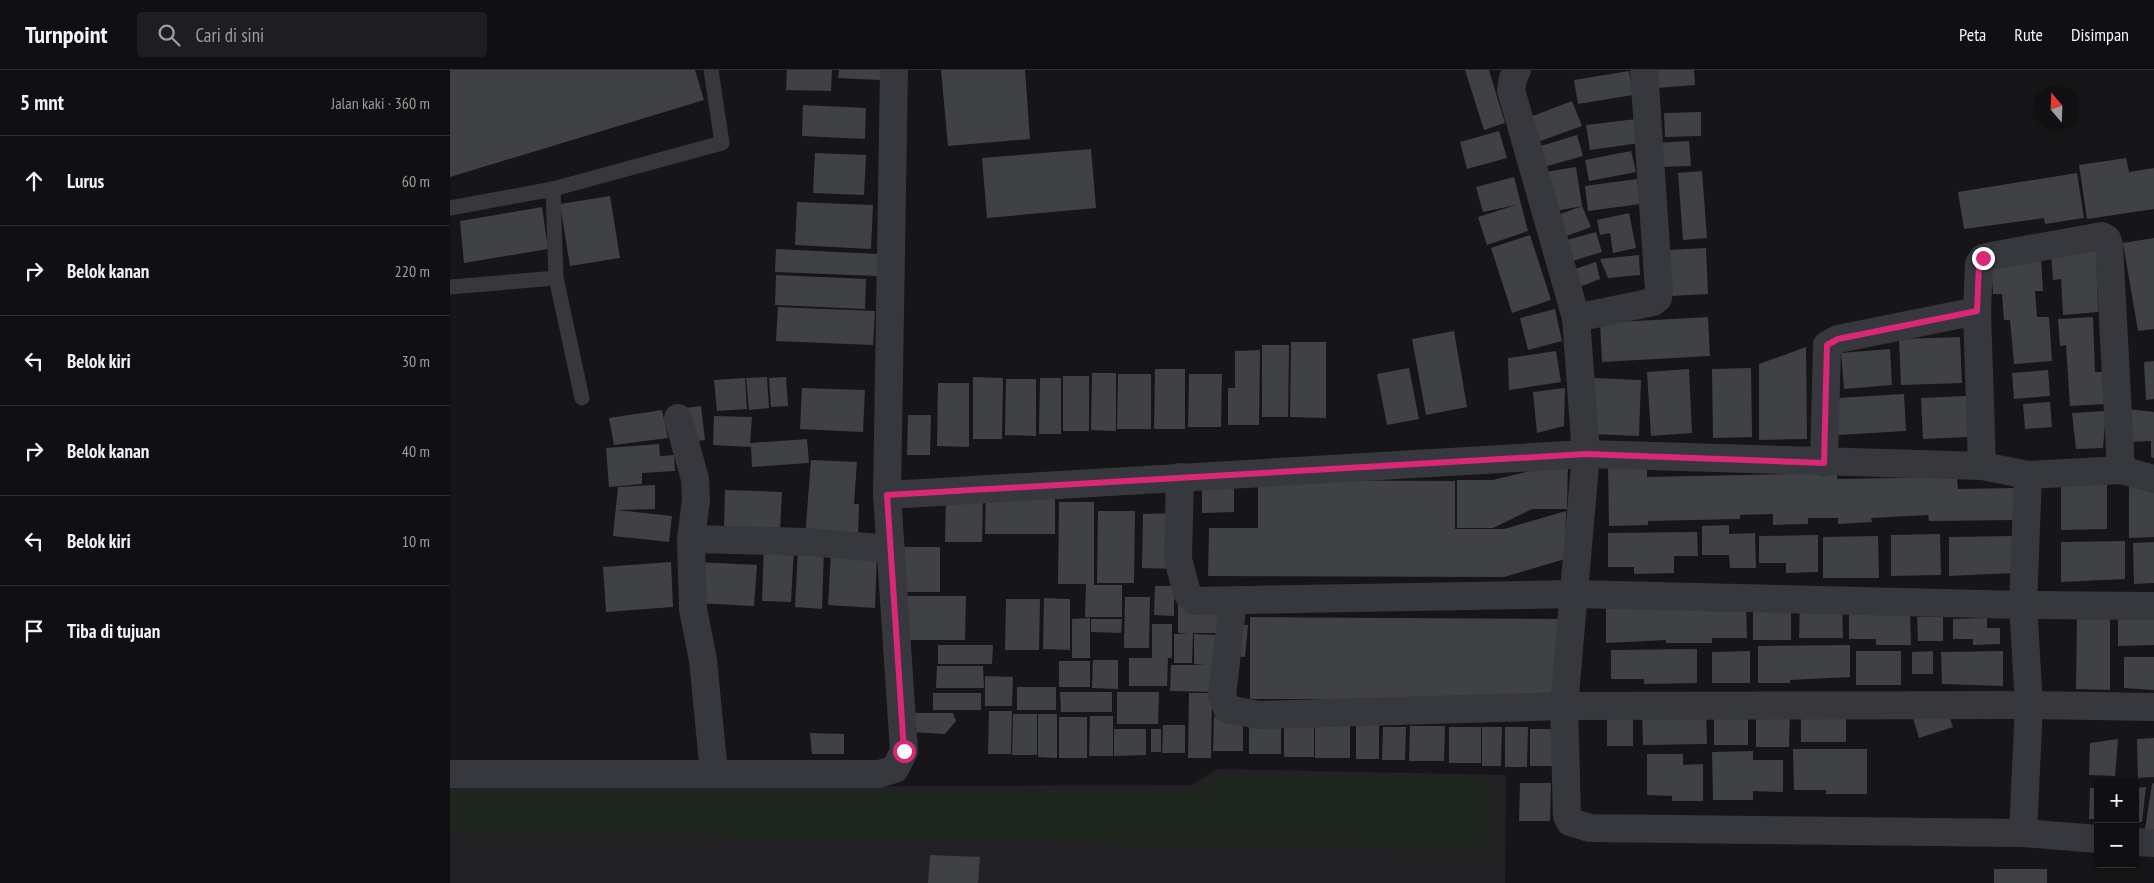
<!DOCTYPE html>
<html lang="id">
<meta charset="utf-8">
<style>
:root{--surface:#101012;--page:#1e1e20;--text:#f1f3f6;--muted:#9c9d9f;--line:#303032}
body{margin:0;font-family:"PT Sans Narrow",sans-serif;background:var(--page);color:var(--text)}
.controls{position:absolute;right:15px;bottom:15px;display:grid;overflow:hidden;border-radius:5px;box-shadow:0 2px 8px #0003}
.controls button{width:45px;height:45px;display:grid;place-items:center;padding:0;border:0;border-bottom:1px solid var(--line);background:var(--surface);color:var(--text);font:25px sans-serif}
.compass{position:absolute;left:1584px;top:15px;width:45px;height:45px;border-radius:50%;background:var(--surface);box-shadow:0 2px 8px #0003;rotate:341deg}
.stop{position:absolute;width:15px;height:15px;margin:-11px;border:4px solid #db2777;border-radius:50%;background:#fff}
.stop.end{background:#db2777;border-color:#fff;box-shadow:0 1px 5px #0008}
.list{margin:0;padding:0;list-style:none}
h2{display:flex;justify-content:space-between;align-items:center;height:65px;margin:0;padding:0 20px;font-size:21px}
h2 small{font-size:16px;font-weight:400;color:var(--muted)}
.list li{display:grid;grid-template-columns:32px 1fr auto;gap:15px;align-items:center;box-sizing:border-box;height:90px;padding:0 20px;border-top:1px solid var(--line)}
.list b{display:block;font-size:19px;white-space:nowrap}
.list em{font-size:16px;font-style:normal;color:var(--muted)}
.icon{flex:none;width:28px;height:28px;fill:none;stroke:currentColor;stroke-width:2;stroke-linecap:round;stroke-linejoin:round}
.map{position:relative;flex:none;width:1704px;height:813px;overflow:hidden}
header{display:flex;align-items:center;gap:30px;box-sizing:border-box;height:70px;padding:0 25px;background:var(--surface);border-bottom:1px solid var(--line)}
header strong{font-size:24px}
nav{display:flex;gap:28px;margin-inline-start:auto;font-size:18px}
.search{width:350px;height:45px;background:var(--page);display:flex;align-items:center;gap:12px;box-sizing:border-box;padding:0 18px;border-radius:5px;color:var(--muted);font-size:19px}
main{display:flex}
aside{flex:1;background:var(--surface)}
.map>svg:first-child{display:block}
.built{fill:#222225}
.green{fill:#1e261f}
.building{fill:#404145}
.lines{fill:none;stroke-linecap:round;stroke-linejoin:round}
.service{stroke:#37383d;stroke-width:15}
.minor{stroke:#37383d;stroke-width:28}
.route{stroke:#db2777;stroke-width:6}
</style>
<header>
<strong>Turnpoint</strong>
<div class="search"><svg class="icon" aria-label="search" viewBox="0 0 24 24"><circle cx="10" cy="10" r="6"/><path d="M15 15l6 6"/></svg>Cari di sini</div>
<nav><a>Peta</a><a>Rute</a><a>Disimpan</a></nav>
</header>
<main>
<aside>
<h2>5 mnt<small>Jalan kaki · 360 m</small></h2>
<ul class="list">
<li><svg class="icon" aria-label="ahead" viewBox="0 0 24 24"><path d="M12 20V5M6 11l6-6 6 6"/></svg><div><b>Lurus</b></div><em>60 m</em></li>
<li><svg class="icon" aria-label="right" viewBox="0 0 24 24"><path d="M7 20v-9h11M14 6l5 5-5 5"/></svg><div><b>Belok kanan</b></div><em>220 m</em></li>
<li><svg class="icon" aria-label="left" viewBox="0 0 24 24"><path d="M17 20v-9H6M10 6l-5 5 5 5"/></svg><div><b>Belok kiri</b></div><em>30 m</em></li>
<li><svg class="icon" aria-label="right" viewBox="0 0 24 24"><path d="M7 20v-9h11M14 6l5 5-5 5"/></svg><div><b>Belok kanan</b></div><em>40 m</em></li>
<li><svg class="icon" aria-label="left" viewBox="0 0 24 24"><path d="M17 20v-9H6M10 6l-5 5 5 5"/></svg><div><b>Belok kiri</b></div><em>10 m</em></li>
<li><svg class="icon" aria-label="arrive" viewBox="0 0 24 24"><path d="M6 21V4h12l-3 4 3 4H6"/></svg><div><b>Tiba di tujuan</b></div></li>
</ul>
</aside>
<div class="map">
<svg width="1704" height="813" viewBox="0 0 1704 813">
<rect width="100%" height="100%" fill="#161618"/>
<polygon class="built" points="767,699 1056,705 1055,813 0,813 0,718 742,715"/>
<polygon class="green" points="771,705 1038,709 1039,780 0,762 0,725 743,720"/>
<g class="building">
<polygon points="0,0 245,0 254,30 0,107"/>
<polygon points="337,0 382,0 381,21 336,20"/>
<polygon points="389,0 430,0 430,10 388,8"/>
<polygon points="491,0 575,0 580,69 498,76"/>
<polygon points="1015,0 1039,0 1055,53 1034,60"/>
<polygon points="1206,0 1244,0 1245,15 1207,18"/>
<polygon points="1179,1 1183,25 1128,34 1124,10"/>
<polygon points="1122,31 1132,56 1085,73 1075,49"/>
<polygon points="353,35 416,38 415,69 352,66"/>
<polygon points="1251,42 1251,66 1215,67 1214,43"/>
<polygon points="1186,49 1190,73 1140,80 1136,55"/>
<polygon points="1049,61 1057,88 1017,99 1010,72"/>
<polygon points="1127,65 1133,86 1090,98 1084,78"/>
<polygon points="1239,71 1241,96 1207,97 1206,73"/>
<polygon points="641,79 646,138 537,148 532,88"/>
<polygon points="1181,81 1186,102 1139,111 1135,90"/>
<polygon points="365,83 416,85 414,125 363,123"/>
<polygon points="1676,88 1679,102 1704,98 1704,139 1637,149 1629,95"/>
<polygon points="1126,97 1132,136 1101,142 1095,102"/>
<polygon points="1252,101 1257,168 1233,170 1228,103"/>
<polygon points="1627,103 1634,148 1595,154 1594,148 1514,159 1508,122"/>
<polygon points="1064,107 1078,161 1037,175 1028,147 1066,135 1033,142 1026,117"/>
<polygon points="1187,109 1190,134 1138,141 1135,116"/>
<polygon points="160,126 170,188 120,196 110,134"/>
<polygon points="347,132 423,135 421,179 345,175"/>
<polygon points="1132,136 1141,157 1114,167 1105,146"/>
<polygon points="92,137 98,179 14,193 10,151"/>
<polygon points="1179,143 1186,178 1163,183 1160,163 1150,165 1147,150"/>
<polygon points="1146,162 1152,182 1119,192 1113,171"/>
<polygon points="1080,165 1101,230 1062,243 1041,178"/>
<polygon points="1704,168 1704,259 1688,261 1673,173"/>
<polygon points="1256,178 1258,224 1221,226 1219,180"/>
<polygon points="326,179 428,184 427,206 325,202"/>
<polygon points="1646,181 1648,242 1613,245 1611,209 1603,210 1601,184"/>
<polygon points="1189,185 1190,205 1158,208 1150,189"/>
<polygon points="1591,188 1593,221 1585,221 1587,247 1599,247 1602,291 1564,294 1560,250 1554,250 1552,224 1543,224 1541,192"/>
<polygon points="1146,192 1150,209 1124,219 1119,201"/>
<polygon points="326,205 416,209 415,239 325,235"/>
<polygon points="328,237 425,241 423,275 326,271"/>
<polygon points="1105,239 1112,271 1078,280 1070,248"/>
<polygon points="1258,247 1260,286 1152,292 1150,253"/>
<polygon points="1643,247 1645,302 1652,302 1654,334 1620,336 1616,275 1610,276 1608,249"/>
<polygon points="1004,261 1017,337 976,345 962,269"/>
<polygon points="1510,267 1512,313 1451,315 1449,269"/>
<polygon points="841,272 876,272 876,348 840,347"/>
<polygon points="812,275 839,275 838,347 812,347"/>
<polygon points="1356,277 1357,369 1309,370 1309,294"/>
<polygon points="1440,279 1442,315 1394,319 1391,283"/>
<polygon points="810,280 809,355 778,355 778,318 785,318 785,281"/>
<polygon points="1106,281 1111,312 1059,320 1058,288"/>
<polygon points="1704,291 1704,329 1696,330 1694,292"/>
<polygon points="959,298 969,349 937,355 927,304"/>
<polygon points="1301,298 1302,367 1263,368 1262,299"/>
<polygon points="705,299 735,299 735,359 704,359"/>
<polygon points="1239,299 1242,363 1201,366 1197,302"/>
<polygon points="1598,300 1600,326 1564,329 1562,303"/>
<polygon points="642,303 666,303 666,361 641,360"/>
<polygon points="668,304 701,304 701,359 667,359"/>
<polygon points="739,304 772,304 771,357 738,357"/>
<rect x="613" y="306" width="26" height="55"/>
<polygon points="317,307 319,338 299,340 296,308"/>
<polygon points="336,307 338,336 321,337 319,308"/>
<polygon points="523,307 553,308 552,369 523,369"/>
<polygon points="295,308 297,339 267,341 264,310"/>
<polygon points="590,308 611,308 611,364 589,364"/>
<polygon points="1144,308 1191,310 1189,366 1141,364"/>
<polygon points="556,309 586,309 586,366 555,365"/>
<polygon points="488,313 519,313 519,377 487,376"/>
<polygon points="352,318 415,320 413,362 350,359"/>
<polygon points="1115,318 1114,356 1087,363 1083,322"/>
<polygon points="1454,324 1456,361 1388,365 1387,328"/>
<polygon points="1516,326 1518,367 1473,369 1471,328"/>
<polygon points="1600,332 1602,357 1575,359 1573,334"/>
<polygon points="251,336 255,370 240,372 236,338"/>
<polygon points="1677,339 1704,342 1704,388 1701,387 1701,371 1677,372"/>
<polygon points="212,340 218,368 164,375 159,348"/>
<polygon points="1656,341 1653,378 1626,379 1622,343"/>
<polygon points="458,345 481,345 480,385 457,385"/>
<polygon points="264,346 302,347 300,373 357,369 359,393 302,397 301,377 263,375"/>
<polygon points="209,374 210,386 224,385 225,401 192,403 192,414 159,417 156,378"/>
<polygon points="361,390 407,392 404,434 409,434 408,470 355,468"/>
<polygon points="1118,392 1117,439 1082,439 1043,458 1007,458 1007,410 1043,410"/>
<polygon points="1197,394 1197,407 1387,403 1387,409 1507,407 1508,419 1565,418 1566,450 1479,451 1478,445 1421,448 1422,452 1388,454 1388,448 1358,448 1358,454 1323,455 1323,444 1290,445 1290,449 1198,451 1198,455 1159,456 1158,395"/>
<polygon points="752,408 784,409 784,442 752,443"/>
<polygon points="808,410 1005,411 1005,459 1054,459 1116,441 1115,489 1054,507 758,506 759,458 808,458"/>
<polygon points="205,415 205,439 167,440 222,446 219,472 163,466 168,417"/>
<polygon points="1611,415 1657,415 1657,459 1611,460"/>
<polygon points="1679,415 1704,415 1704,467 1679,468"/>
<polygon points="275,420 332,422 330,462 274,459"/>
<polygon points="536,424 605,424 605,464 535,464"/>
<polygon points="496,425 533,425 532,472 495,472"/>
<polygon points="609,432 644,432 644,515 672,515 672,547 635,547 636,514 608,514"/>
<polygon points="648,441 685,441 684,513 647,513"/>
<polygon points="725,443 724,499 692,498 693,444"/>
<polygon points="1279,455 1279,464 1305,463 1306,498 1280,498 1279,485 1252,485 1252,456"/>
<polygon points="1247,462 1248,486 1224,486 1224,503 1184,504 1184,497 1158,497 1158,463"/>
<polygon points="1490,464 1491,505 1441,506 1441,465"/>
<polygon points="1368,465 1368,502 1336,503 1336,493 1309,493 1309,466"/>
<polygon points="1428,466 1429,508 1373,508 1373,467"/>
<polygon points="1563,466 1564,503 1499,506 1499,467"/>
<polygon points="1675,471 1675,509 1611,512 1611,472"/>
<polygon points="1704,472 1704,513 1684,514 1683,473"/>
<polygon points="314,475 344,477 341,532 312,531"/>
<polygon points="451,477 490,477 490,522 450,522"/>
<polygon points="348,479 374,480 372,539 345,537"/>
<polygon points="381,482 427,484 425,538 378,535"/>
<polygon points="221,492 223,537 156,542 153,497"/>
<polygon points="246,492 307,495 304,536 245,533"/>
<polygon points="705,516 724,516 724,546 704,545"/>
<polygon points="455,526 516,526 515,570 454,570"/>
<polygon points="675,527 700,527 699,578 674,578"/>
<polygon points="594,528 620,529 620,580 593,579"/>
<polygon points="556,529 590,529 589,580 555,580"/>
<polygon points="1156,531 1296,533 1297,568 1262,568 1262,573 1216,573 1216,570 1156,573"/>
<polygon points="1350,532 1392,532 1393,568 1349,568"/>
<polygon points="728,533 778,534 778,563 743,563 742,593 724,593 724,564 738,564 728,563"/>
<polygon points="1341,533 1341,570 1303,570 1303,534"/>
<polygon points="1399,541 1460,541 1461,575 1426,575 1426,569 1399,569"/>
<polygon points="1668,544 1704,544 1704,575 1668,576"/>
<polygon points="800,547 1109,549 1109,630 800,629"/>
<polygon points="1467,547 1493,547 1493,571 1468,571"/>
<polygon points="640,548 640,588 622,588 622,549"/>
<polygon points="1537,548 1537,558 1550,558 1550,574 1523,575 1523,569 1503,569 1503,549"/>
<polygon points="1627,548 1660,548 1660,620 1626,619"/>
<polygon points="641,549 672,549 671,563 641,562"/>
<rect x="702" y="554" width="20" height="34"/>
<polygon points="798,555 795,587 783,586 783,556"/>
<polygon points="744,564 769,565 770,622 720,621 721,595 755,595 744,594"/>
<polygon points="488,575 543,575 542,594 488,594"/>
<polygon points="1400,575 1400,607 1340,610 1340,613 1308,613 1308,576"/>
<polygon points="1247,579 1247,613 1194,614 1194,609 1161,609 1161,580"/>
<polygon points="1300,581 1300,613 1262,613 1262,582"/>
<rect x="1406" y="581" width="45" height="34"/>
<polygon points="1483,581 1483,604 1462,604 1462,582"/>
<polygon points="1553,581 1553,616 1492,614 1491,582"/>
<polygon points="1674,587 1704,587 1704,620 1674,618"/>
<polygon points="679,588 718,588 717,616 679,616"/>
<polygon points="643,590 668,590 668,619 642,618"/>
<rect x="609" y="591" width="31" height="26"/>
<polygon points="487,596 533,596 534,618 486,618"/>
<polygon points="535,606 563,607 562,636 535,636"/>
<rect x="567" y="617" width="39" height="23"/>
<polygon points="610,622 662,622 662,642 611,642"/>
<polygon points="667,622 709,622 708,654 667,654"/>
<rect x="483" y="623" width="48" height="17"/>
<polygon points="739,623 762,623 761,688 738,688"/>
<polygon points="1496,637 1503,657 1469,668 1463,648"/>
<rect x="1264" y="639" width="34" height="36"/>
<polygon points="1192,640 1256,640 1257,674 1193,675"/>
<polygon points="539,641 562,641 561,684 538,684"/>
<rect x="1157" y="641" width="26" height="35"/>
<polygon points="464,643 503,643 506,651 495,664 462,662"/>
<polygon points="1306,643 1340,643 1339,677 1306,677"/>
<polygon points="563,644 587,644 587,685 562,685"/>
<polygon points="588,644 607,644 607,688 588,687"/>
<polygon points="640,646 663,646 663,686 639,686"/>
<polygon points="1396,646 1396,672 1351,672 1351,647"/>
<rect x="609" y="647" width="28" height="41"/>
<polygon points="764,647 793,647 793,681 763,681"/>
<rect x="799" y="652" width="32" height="32"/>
<rect x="834" y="653" width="30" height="34"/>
<rect x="906" y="654" width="23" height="35"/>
<polygon points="713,655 735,655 735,683 712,683"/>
<polygon points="865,655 900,656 900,688 865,688"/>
<polygon points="960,656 995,656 994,691 959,691"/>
<polygon points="933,657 956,657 955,690 932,690"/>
<rect x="999" y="657" width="32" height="36"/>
<polygon points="1032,657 1052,657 1051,696 1032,696"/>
<polygon points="1055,657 1078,657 1077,697 1055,697"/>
<polygon points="664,659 696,659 696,685 664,686"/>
<rect x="701" y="659" width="10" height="23"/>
<polygon points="1080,659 1104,659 1103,696 1080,696"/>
<polygon points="360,663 394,664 394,684 362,684"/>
<polygon points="1704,668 1704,707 1688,708 1687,669"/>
<polygon points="1668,669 1665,706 1639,705 1640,673"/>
<polygon points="1343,679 1417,679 1417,724 1376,724 1376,720 1344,720"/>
<polygon points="1303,681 1303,690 1333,690 1333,722 1303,721 1303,730 1263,730 1262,682"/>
<polygon points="1197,684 1233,684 1233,695 1253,694 1253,731 1222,731 1222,726 1197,725"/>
<polygon points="1070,713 1101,713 1100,751 1069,751"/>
<polygon points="1704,713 1704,760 1695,759 1702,714"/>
<polygon points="1696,717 1692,752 1685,752 1685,718"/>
<polygon points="1640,718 1648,718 1648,749 1639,749"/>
<polygon points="480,785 530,787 528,813 478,813"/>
<rect x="1544" y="799" width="53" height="14"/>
</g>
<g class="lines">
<g class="service">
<polyline points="103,119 106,208 132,328"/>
<polyline points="0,138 103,119 272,73 261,0"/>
<polyline points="0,217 106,208"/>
</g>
<g class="minor">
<polyline points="1067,0 1063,8 1061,20 1126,248 1136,384 1114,636 1117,746 1120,752 1140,758 1573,763 1648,769"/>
<polyline points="1126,248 1203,232 1208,228 1209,221 1194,0"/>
<polyline points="228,348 245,409 246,430 241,469 359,472 441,479"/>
<polyline points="1374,393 1377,275 1388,269 1527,241"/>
<polyline points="1532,396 1527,241 1529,194 1533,188 1541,186 1652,166 1657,169 1659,175 1671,400"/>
<polyline points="730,407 728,489 737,523 745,531 1125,524 1573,535 1704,536"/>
<polyline points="437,425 1136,384 1532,396 1578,405 1671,400 1704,409"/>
<polyline points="241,469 243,539 253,590 264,703"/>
<polyline points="783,531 772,626 777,639 809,645 1114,636 1579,635 1704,637"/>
<polyline points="0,704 429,704 445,699 454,681 437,425 444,0"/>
<polyline points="1573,763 1579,635 1573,535 1578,405"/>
<polyline points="1685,772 1704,773"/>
</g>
</g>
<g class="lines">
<polyline class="route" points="454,681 437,425 1136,384 1374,393 1377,275 1388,269 1527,241 1529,194 1533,188"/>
</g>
</svg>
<div class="controls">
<button>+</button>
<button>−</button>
</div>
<svg class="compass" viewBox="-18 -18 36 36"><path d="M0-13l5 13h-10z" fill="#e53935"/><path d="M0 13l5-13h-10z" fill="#9c9d9f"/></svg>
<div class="stop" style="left:454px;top:681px"></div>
<div class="stop end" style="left:1533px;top:188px"></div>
</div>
</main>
